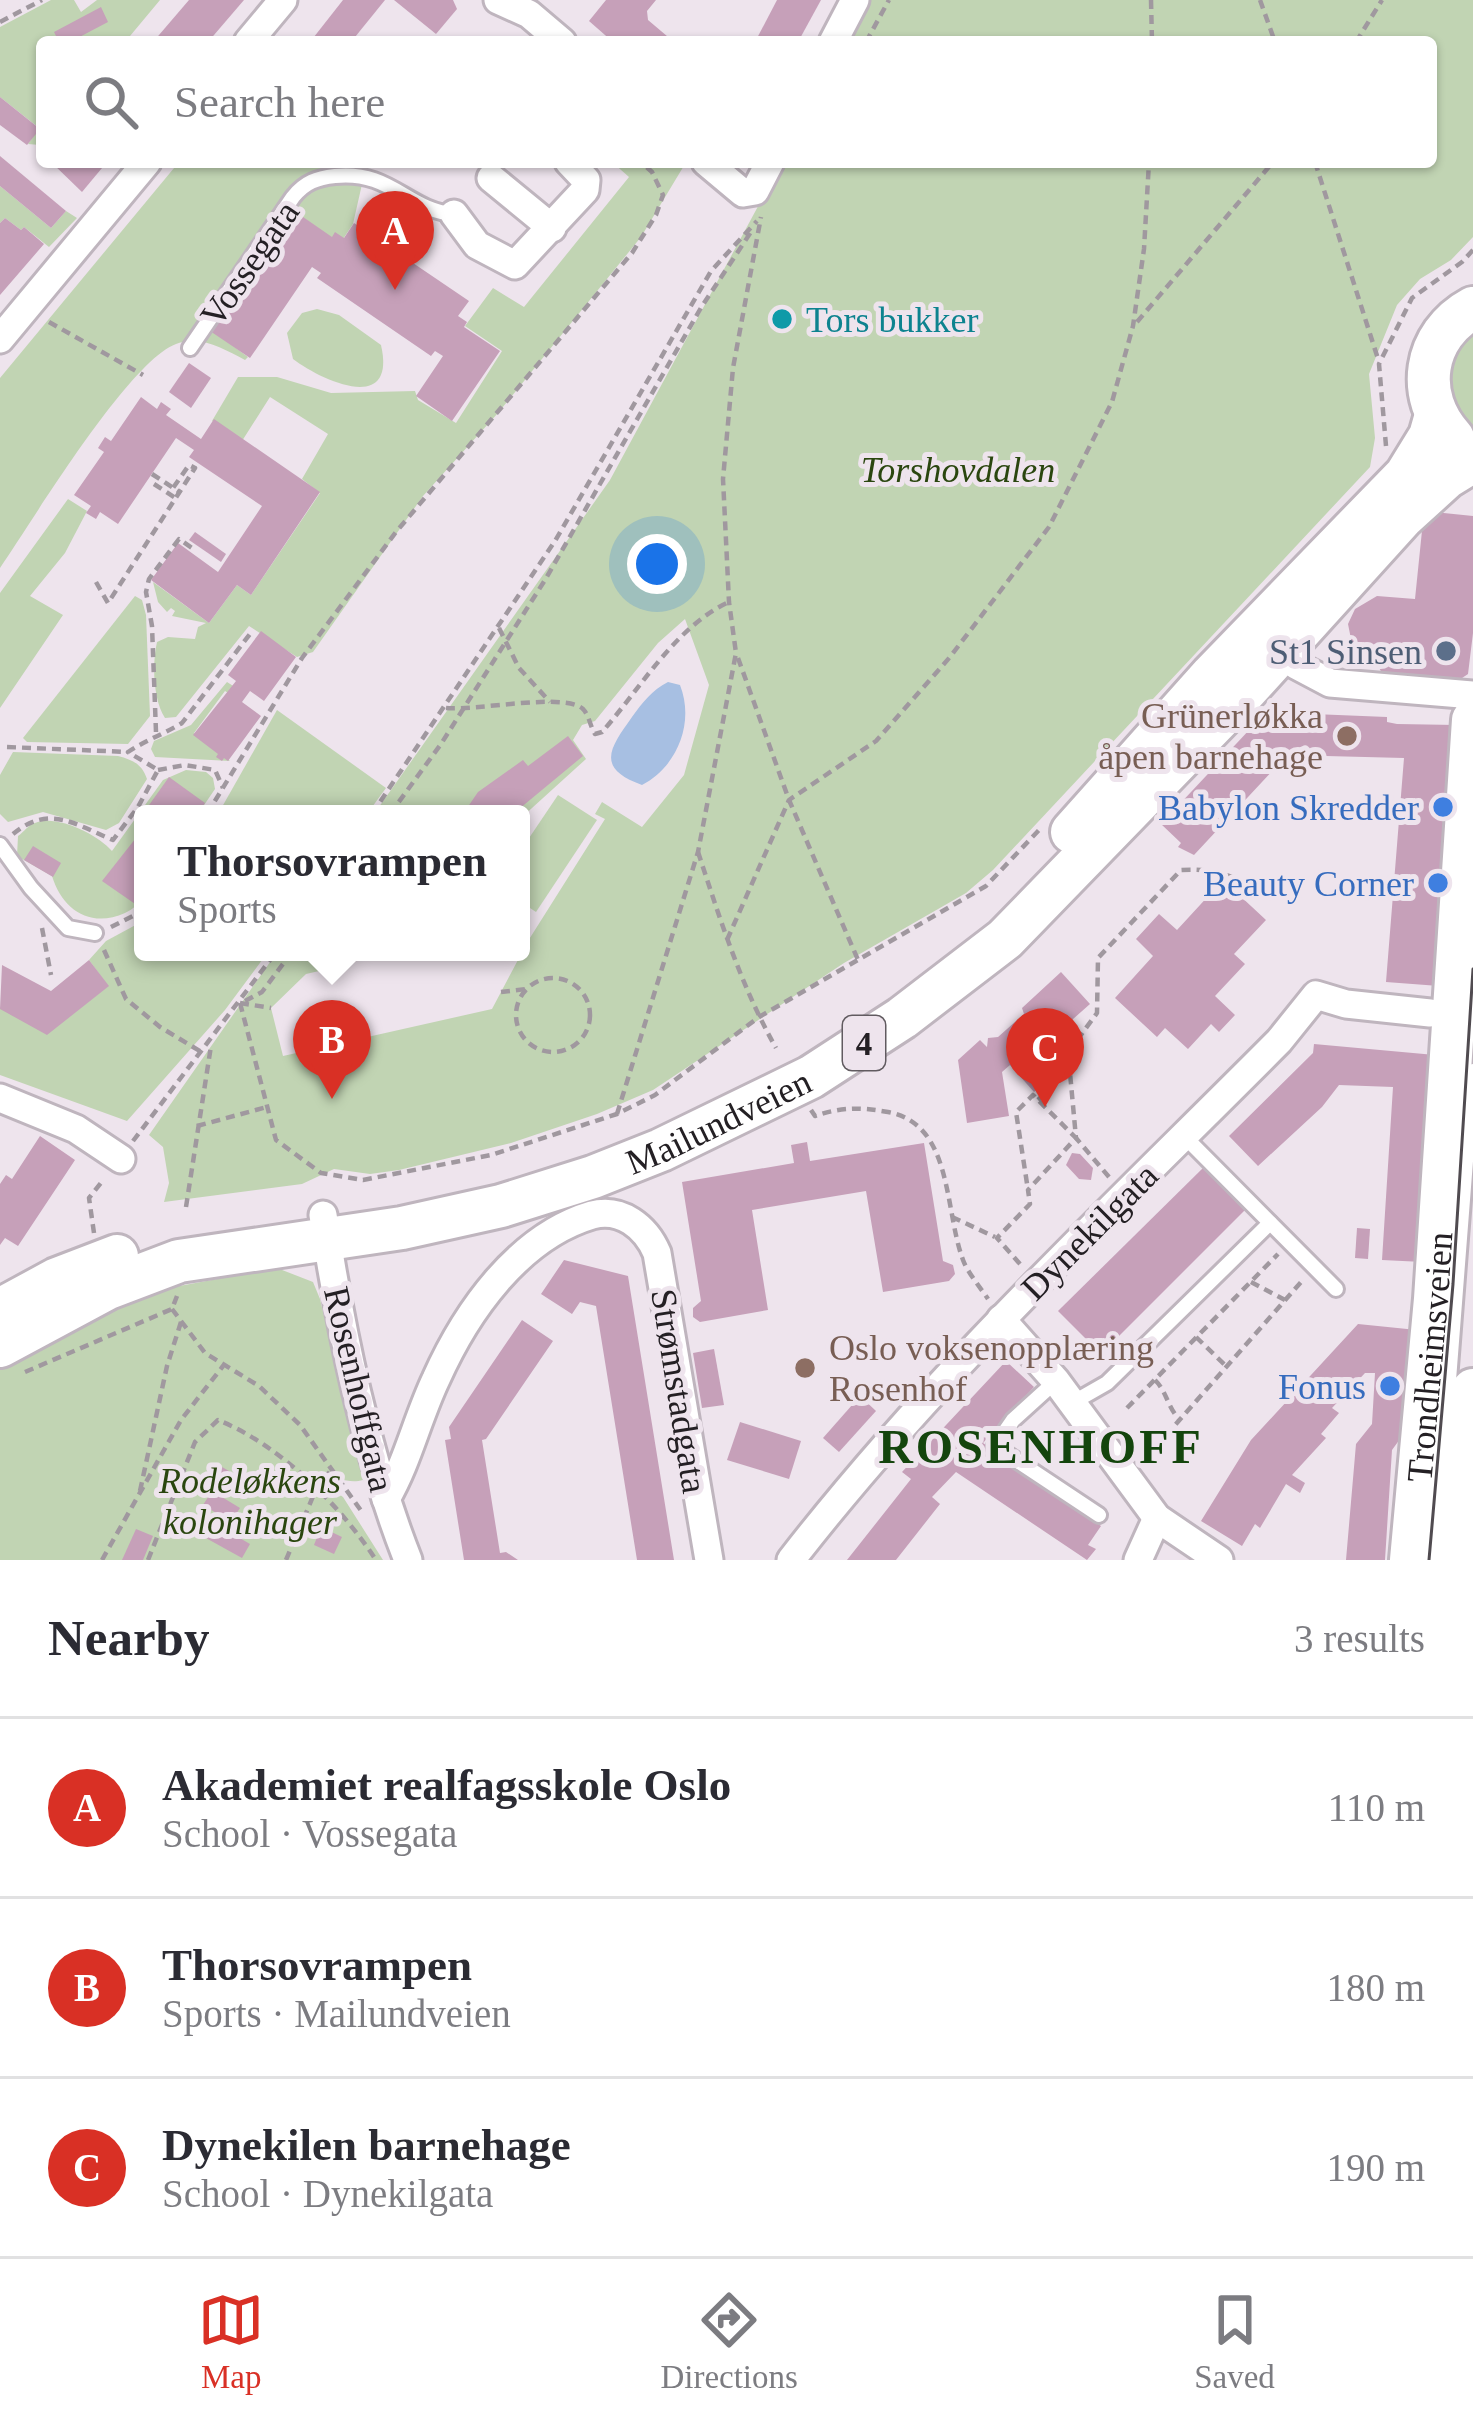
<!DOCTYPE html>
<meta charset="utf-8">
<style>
:root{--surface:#fff;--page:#f2f2f3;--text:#2b2b33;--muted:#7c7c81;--line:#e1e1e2;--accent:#d93025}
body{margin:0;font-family:Georgia,serif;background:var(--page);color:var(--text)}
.you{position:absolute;left:657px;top:564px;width:42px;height:42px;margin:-30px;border:9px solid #fff;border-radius:50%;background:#1a73e8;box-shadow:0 0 0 18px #1a73e833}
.badge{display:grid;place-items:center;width:78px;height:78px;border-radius:50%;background:var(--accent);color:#fff;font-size:39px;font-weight:700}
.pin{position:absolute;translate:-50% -99px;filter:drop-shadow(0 3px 6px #0008)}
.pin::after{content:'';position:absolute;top:63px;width:42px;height:36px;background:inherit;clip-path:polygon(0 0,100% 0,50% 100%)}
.popup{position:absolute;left:134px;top:805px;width:396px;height:156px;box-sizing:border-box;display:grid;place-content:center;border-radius:12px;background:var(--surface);filter:drop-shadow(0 3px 9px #0005);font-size:39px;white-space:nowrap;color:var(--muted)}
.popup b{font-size:45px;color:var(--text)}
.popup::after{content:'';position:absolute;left:50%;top:100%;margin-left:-24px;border:24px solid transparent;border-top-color:var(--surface)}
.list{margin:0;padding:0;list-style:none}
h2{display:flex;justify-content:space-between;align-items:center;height:156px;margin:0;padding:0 48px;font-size:51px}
h2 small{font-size:39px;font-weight:400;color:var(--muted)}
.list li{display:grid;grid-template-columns:78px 1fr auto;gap:36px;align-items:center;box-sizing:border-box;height:180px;padding:0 48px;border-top:3px solid var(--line)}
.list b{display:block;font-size:45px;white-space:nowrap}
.list p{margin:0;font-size:39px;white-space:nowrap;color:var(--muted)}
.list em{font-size:39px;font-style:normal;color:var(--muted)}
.icon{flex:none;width:66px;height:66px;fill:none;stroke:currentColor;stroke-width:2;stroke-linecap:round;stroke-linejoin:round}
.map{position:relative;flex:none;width:1473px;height:1560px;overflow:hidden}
.search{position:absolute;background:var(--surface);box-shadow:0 3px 9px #0004;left:36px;right:36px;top:36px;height:132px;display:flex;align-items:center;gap:30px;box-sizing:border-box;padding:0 42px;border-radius:12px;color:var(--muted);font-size:45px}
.sheet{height:696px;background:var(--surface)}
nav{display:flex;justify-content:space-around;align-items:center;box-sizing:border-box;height:168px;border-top:3px solid var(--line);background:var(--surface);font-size:33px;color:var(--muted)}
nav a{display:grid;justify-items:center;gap:6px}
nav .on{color:var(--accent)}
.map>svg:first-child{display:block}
.green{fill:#c1d4b3}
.water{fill:#a7bfe2}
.building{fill:#c6a0b9}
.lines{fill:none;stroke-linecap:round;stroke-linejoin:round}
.service-casing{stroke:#bfb5be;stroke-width:20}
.minor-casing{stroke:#bfb5be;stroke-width:33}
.primary-casing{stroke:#bfb5be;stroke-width:48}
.path{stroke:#a0989f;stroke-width:4.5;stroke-dasharray:9 6;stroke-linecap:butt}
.service{stroke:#fff;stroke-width:14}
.minor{stroke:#fff;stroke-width:27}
.primary{stroke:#fff;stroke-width:42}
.tram{stroke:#504b50;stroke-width:3}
.culture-dot{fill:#0f9aa8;stroke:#eee4ed;stroke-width:4.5}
.service-dot{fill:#5c6f8a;stroke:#eee4ed;stroke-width:4.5}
.education-dot{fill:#8d6e63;stroke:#eee4ed;stroke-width:4.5}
.shop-dot{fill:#3f7fe0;stroke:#eee4ed;stroke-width:4.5}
.labels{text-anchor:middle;stroke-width:10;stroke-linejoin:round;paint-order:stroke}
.shield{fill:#eee4ed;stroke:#615b60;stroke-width:3}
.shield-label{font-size:33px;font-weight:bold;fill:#242024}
.street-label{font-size:36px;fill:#242024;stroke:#eee4ed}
.culture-label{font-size:36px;fill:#0d838f;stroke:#eee4ed;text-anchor:start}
.park-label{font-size:36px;font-style:italic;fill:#2a460f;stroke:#eee4ed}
.service-label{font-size:36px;fill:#4e5e75;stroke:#eee4ed;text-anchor:end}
.education-label{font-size:36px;fill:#785e54;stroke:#eee4ed;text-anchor:end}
.shop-label{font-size:36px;fill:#366cbe;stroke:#eee4ed;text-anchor:end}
.district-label{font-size:48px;font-weight:bold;letter-spacing:3px;fill:#14450d;stroke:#eee4ed}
</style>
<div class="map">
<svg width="1473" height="1560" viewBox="0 0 1473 1560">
<rect width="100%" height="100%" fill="#eee4ed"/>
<g class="green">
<polygon points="51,0 74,0 81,12 97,0 160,0 125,42 42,42 40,145 28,144 39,128 0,97 0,27"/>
<polygon points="869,0 1473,0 1473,237 1451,260 1420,279 1397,305 1369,374 1375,438 1370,467 993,870 966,893 844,963 653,1090 597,1114 511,1143 399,1170 370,1174 334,1169 302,1184 164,1202 169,1183 163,1147 149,1135 277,952 352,952 354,963 306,974 271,1008 283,1056 492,1009 528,941 605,819 595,814 602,802 642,827 684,775 709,685 685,619 658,643 595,721 582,725 573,740 586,759 521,818 521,814 374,814 610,480 782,162 1431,162 1431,42 847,42"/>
<path d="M179,162H367L353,224L343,239H333L294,211L209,328L248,357L245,360C223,349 202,335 176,344C128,362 33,520 0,568V378Z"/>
<path d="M612,162L685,164L641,237L498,413L423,496L313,652L297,657L249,626L176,717L165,718C153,699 152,664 157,642L168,637L195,639L198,627L206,623L172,616L175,611L171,608L167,612L158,602L153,582L209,623L237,585L251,595L320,493L302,479L328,434L270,397L242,441L212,421L238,377H277L331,393L415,391L418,400L456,423L502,351L465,326L493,288L524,307L629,177Z"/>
<polygon points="0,186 51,228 66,211 77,218 49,247 24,227 21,230 5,218 0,223"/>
<path d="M317,309L339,315L381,345C397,415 322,381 293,359L287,333L302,313Z"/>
<polygon points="1473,329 1473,432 1467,429 1443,381 1460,340"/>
<polygon points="68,499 87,511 65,553 30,596 63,615 0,708 0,593"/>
<polygon points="135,596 142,600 146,615 150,716 128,744 27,742 23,738"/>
<polygon points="227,682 241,691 236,698 225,691 194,733 230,761 155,757 151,749 154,741 191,725"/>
<polygon points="277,710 386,788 367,814 218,814"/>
<path d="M13,752L118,756C133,760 142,764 147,779L119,823L106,830L43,812L8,822L0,814V775Z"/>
<path d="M186,770L206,772L213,778L215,789L198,814H143C143,838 148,869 143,892C141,902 134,909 125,913C90,929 62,909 52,876L17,856L18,836C24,832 28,825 35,823C57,814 98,835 112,851L163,780Z"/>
<polygon points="558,795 597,820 536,912 521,902 521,850"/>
<polygon points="143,921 143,952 268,952 225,1010 127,1121 0,1075 0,1007 48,1033 108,986 89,960 106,941"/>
<path d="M277,1268L313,1282L320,1299L363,1480C347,1485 333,1474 317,1478L343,1497L383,1560H0V1370L108,1309L174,1287Z"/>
</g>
<path class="water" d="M668,682L680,685C695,723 677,767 642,785C595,768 610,748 632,717C643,702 652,690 668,682Z"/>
<g class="building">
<polygon points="189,0 244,0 208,42 153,42"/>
<polygon points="343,0 385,0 351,42 310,42"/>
<polygon points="394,0 453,0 457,9 436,34"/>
<polygon points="606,0 656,0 647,11 648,20 674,42 613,42 589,21"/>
<polygon points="777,0 821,0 798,42 755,42"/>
<polygon points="101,7 108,22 70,42 59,42 54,32"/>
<polygon points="0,97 40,129 27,145 0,125"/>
<polygon points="0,156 66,211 51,228 0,186"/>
<polygon points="51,162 107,162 82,192"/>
<polygon points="293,210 332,237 335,232 344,238 354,223 469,301 458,316 467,322 464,327 500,351 452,421 416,396 443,356 435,351 431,356 317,278 321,273 312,267 250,358 210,331"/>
<polygon points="5,218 21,230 24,227 44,244 0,295 0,223"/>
<polygon points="189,363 211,378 191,408 169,392"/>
<polygon points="141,397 157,409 161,402 171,409 166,415 201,439 214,419 320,492 251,595 237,585 209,623 151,580 178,543 218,572 262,506 189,457 194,450 176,438 118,524 100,512 96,519 86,513 91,506 74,495 104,452 98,448 105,437 111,441"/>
<polygon points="1434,512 1473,516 1473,633 1468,674 1459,680 1383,675 1377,664 1353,649 1348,624 1355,609 1377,596 1415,599 1423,521"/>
<polygon points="195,532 226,554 221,562 189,540"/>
<polygon points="261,631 296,657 264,701 250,691 242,702 261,716 228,761 224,758 222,761 216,757 218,754 193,735 236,681 228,675"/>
<polygon points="1266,712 1387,717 1387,722 1397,724 1456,725 1439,986 1386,982 1404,758 1287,755 1194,855 1178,847 1181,843 1161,824"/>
<polygon points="568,736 583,756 513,814 463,814 478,792 523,760 528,766"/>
<polygon points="169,777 205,803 197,814 143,814 143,826 137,822"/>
<polygon points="143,829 143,899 138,906 102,881"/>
<polygon points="33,846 61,863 53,877 24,860"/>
<polygon points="1223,880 1266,920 1234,954 1245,964 1215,996 1235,1015 1219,1032 1211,1024 1188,1049 1165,1028 1157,1037 1115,998 1153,956 1136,939 1159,914 1177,930"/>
<polygon points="89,960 109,986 47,1035 0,1009 2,965 51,991"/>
<polygon points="1061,972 1090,1004 1055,1035 1050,1030 1042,1037 1065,1064 1034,1092 1010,1065 1002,1072 1009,1116 967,1123 958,1060 980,1040 987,1047 988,1038 998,1037 1024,1014 1022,1008"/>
<polygon points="1314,1044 1435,1055 1423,1262 1382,1260 1393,1087 1339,1085 1322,1107 1258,1166 1229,1136 1313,1053"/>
<polygon points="40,1136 75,1160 18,1246 5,1238 0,1245 0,1184 6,1175 12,1179"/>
<polygon points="807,1142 810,1161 924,1143 943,1261 953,1265 955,1274 949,1281 883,1292 866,1191 752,1210 768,1310 700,1322 693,1317 693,1308 701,1301 682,1182 794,1163 791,1145"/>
<polygon points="1072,1153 1080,1154 1093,1168 1091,1180 1079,1179 1066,1165"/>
<polygon points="1204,1167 1246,1209 1101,1354 1058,1311"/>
<polygon points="1357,1228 1370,1229 1368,1259 1355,1258"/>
<polygon points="564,1260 628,1276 674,1560 637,1560 596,1306 580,1302 572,1314 541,1294"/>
<polygon points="522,1320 553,1341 486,1439 482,1440 500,1553 506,1552 518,1560 464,1560 445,1440 451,1439 449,1427"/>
<polygon points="1358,1324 1417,1330 1407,1443 1400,1439 1392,1450 1385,1560 1346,1560 1356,1444 1372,1424 1375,1373 1365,1373 1332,1408 1339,1413 1321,1434 1326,1438 1292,1475 1305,1483 1300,1493 1286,1484 1260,1528 1255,1524 1242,1546 1201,1521 1251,1440"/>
<polygon points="714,1349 724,1405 702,1408 693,1353"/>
<polygon points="1006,1361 1034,1387 983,1443 1101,1526 1088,1545 1096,1549 1087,1560 956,1472 932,1497 940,1504 896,1560 847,1560 911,1479 902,1472"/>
<polygon points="860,1396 876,1411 839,1452 823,1438"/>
<polygon points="740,1422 801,1441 789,1479 727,1460"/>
<polygon points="215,1463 236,1475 226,1493 205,1481"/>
<polygon points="212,1491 240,1508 231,1522 203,1505"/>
<polygon points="212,1522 250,1544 242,1558 204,1537"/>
<polygon points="321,1527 342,1537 334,1554 314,1545"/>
<polygon points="136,1529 153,1536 143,1560 122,1560"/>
</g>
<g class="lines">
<defs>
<g id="service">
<path d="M190,348L293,197C305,182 317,178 335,176C391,170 408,211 454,214"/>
<polyline points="0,845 31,888 68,928 95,933"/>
<polyline points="1184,1136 1336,1289"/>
<polyline points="1056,1381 1013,1420 995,1446 1099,1515"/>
<polyline points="1072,1403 1107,1383 1270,1223"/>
<polyline points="1435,1560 1473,1071"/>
</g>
<g id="minor">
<polyline points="498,0 529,14 562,42"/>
<polyline points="248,42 283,0"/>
<polyline points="833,42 855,0"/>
<polyline points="706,162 743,193 755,191 770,162"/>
<polyline points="491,178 552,228"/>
<polyline points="454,214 477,245 515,265 585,190 586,180 569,162"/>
<polyline points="0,339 147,162"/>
<polyline points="1271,639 1296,665 1330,683 1473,695"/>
<polyline points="0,1098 76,1129 121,1159"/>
<path d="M323,1215C341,1331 365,1451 408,1560"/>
<polyline points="1001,1319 1056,1381 1157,1518 1219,1560"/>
<path d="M386,1499C408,1461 417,1419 436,1379C466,1312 518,1237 592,1215C621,1207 646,1227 657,1253L709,1560"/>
<path d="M791,1560C937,1372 1112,1209 1279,1041L1316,995L1346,1004L1430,1013"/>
<polyline points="1138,1560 1157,1518"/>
</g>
<g id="primary">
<path d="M1453,438C1414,396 1423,335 1473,308"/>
<polyline points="1072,832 1212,675 1406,475 1430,436 1436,415"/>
<polyline points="0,1310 57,1279 117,1256"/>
<path id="s1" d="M0,1346L108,1288L179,1261L402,1228L501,1206L593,1177L661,1150L811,1077L902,1018L1005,939L1238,699L1403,517L1447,477L1473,461"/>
<path id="s2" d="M1411,1560L1435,1299L1473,720"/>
<polyline points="1458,1560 1473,1390"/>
</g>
</defs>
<use href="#service" class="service-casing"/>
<use href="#minor" class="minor-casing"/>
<use href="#primary" class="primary-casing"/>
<g class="path">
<polyline points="1151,0 1152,42"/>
<polyline points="1260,0 1275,42"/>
<polyline points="0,22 42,0"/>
<polyline points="866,42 889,0"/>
<polyline points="1356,42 1382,0"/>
<polyline points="1315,162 1379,362"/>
<polyline points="49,322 143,375"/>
<polyline points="1137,322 1273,162"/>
<polyline points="1386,446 1379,364 1412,298 1462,262 1473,250"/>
<polyline points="152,474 181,493"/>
<polyline points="154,484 177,499"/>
<polyline points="96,582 108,603 195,468 189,465 173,488"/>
<polyline points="499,628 519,668 550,702"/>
<polyline points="738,658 789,800 858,960"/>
<path d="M446,708C476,711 565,692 583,709C589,715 590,726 595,734L602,732C640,689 676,626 729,602"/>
<polyline points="156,732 152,626 146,592 149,579 179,539 195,550"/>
<polyline points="7,747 127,752"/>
<polyline points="158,770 185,765 215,770 223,788"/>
<polyline points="207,814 302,658 396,532 632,253 656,215 663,195 652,172 641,162"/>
<polyline points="372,814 555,541 711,271 757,221"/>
<polyline points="390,814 441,744 545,580 702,306 751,232"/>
<path d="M13,834C49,804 74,824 113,840L138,807L158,770L128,752C146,740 164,734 182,723L253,630"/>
<path d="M698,852C720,919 741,986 776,1048"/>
<polyline points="111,927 143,911"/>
<polyline points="42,928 51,975"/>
<polyline points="727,940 789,800 876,741 950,657 1049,527 1112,402 1133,326 1144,249 1149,162"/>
<polyline points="104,950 126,999 160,1027 203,1053"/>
<circle cx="553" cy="1015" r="37"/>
<polyline points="501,992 526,989"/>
<polyline points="245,1001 262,992 292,952"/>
<polyline points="240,1003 276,1140 321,1173 363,1180 491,1155 617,1114 655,1095 759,1017 986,886 1039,830"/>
<polyline points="240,1003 271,1008"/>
<polyline points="1038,1100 1069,1071"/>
<path d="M811,1110L815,1116C841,1107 860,1107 888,1112C953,1124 944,1209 963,1260C968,1273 980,1287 988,1299"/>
<polyline points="617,1114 698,852 736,653 729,602 723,479 733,368 761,217"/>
<polyline points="197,1126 267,1107"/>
<polyline points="133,1141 276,952"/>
<path d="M1109,1177L1076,1138L1070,1073L1078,1039L1097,1013L1098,958L1181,870C1213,868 1238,875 1263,896"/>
<polyline points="186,1207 211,1046"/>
<polyline points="952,1217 995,1237"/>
<polyline points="94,1233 89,1198 104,1179"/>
<polyline points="1020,1264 997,1238 1030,1204 1028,1190 1076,1138 1033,1095 1016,1112 1028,1190"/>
<polyline points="1251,1282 1285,1300"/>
<polyline points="172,1309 205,1353 259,1386 300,1425 362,1512"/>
<polyline points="1196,1337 1226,1366"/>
<polyline points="25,1372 172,1309 177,1296"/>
<path d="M1155,1380C1167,1392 1167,1406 1179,1419"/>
<polyline points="1127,1408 1278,1254"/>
<polyline points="1146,1458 1301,1282"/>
<polyline points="140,1491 167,1366 181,1322"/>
<polyline points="102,1560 181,1420 223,1366"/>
<path d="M148,1560L195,1442L218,1420C280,1445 340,1505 376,1560"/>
<polyline points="286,1560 317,1487 332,1469"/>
</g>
<use href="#service" class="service"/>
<use href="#minor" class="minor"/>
<use href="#primary" class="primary"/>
<polyline class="tram" points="1429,1560 1453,1284 1473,969"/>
</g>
<circle class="culture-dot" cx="782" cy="319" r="12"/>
<circle class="service-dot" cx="1446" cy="651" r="12"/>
<g class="education-dot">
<circle cx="1347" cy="736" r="12"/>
<circle cx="805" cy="1368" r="12"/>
</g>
<g class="shop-dot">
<circle cx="1443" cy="807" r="12"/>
<circle cx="1438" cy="883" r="12"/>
<circle cx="1390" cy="1386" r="12"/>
</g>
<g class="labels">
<rect class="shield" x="843" y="1016" width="42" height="54" rx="9"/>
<g class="shield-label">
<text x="864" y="1055">4</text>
</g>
<g class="street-label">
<text transform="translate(249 263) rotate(-55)" y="13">Vossegata</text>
<text dy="13" stroke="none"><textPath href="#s1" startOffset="759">Mailundveien</textPath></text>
<text transform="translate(1089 1231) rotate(-45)" y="13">Dynekilgata</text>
<text dy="13" stroke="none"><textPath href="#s2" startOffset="204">Trondheimsveien</textPath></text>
<text transform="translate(360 1389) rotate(77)" y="13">Rosenhoffgata</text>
<text transform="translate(680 1391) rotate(81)" y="13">Strømstadgata</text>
</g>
<g class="culture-label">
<text x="806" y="332">Tors bukker</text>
</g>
<g class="park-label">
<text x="958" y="482">Torshovdalen</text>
<text x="250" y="1493">Rodeløkkens<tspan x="250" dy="41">kolonihager</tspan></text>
</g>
<g class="service-label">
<text x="1422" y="664">St1 Sinsen</text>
</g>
<g class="education-label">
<text x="1323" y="728">Grünerløkka<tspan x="1323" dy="41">åpen barnehage</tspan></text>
<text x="829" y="1360" text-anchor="start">Oslo voksenopplæring<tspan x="829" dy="41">Rosenhof</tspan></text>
</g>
<g class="shop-label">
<text x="1419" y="820">Babylon Skredder</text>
<text x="1414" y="896">Beauty Corner</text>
<text x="1366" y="1399">Fonus</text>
</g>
<g class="district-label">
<text x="1041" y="1463">ROSENHOFF</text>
</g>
</g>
</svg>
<div class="you"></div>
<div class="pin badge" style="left:395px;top:290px">A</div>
<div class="pin badge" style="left:332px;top:1099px">B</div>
<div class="popup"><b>Thorsovrampen</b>Sports</div>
<div class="pin badge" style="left:1045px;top:1107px">C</div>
<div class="search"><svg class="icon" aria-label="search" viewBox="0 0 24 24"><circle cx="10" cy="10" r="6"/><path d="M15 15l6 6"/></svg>Search here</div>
</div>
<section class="sheet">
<h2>Nearby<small>3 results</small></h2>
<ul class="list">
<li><span class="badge">A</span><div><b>Akademiet realfagsskole Oslo</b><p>School · Vossegata</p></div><em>110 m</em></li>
<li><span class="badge">B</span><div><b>Thorsovrampen</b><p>Sports · Mailundveien</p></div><em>180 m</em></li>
<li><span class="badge">C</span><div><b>Dynekilen barnehage</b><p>School · Dynekilgata</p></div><em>190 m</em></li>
</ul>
</section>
<nav>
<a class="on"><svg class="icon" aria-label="map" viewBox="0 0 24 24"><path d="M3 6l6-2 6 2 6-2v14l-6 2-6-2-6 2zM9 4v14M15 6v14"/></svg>Map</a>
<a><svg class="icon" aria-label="directions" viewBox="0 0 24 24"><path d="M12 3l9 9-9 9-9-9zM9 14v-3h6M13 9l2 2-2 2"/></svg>Directions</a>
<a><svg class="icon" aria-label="saved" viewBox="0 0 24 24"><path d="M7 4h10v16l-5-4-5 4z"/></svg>Saved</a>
</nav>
